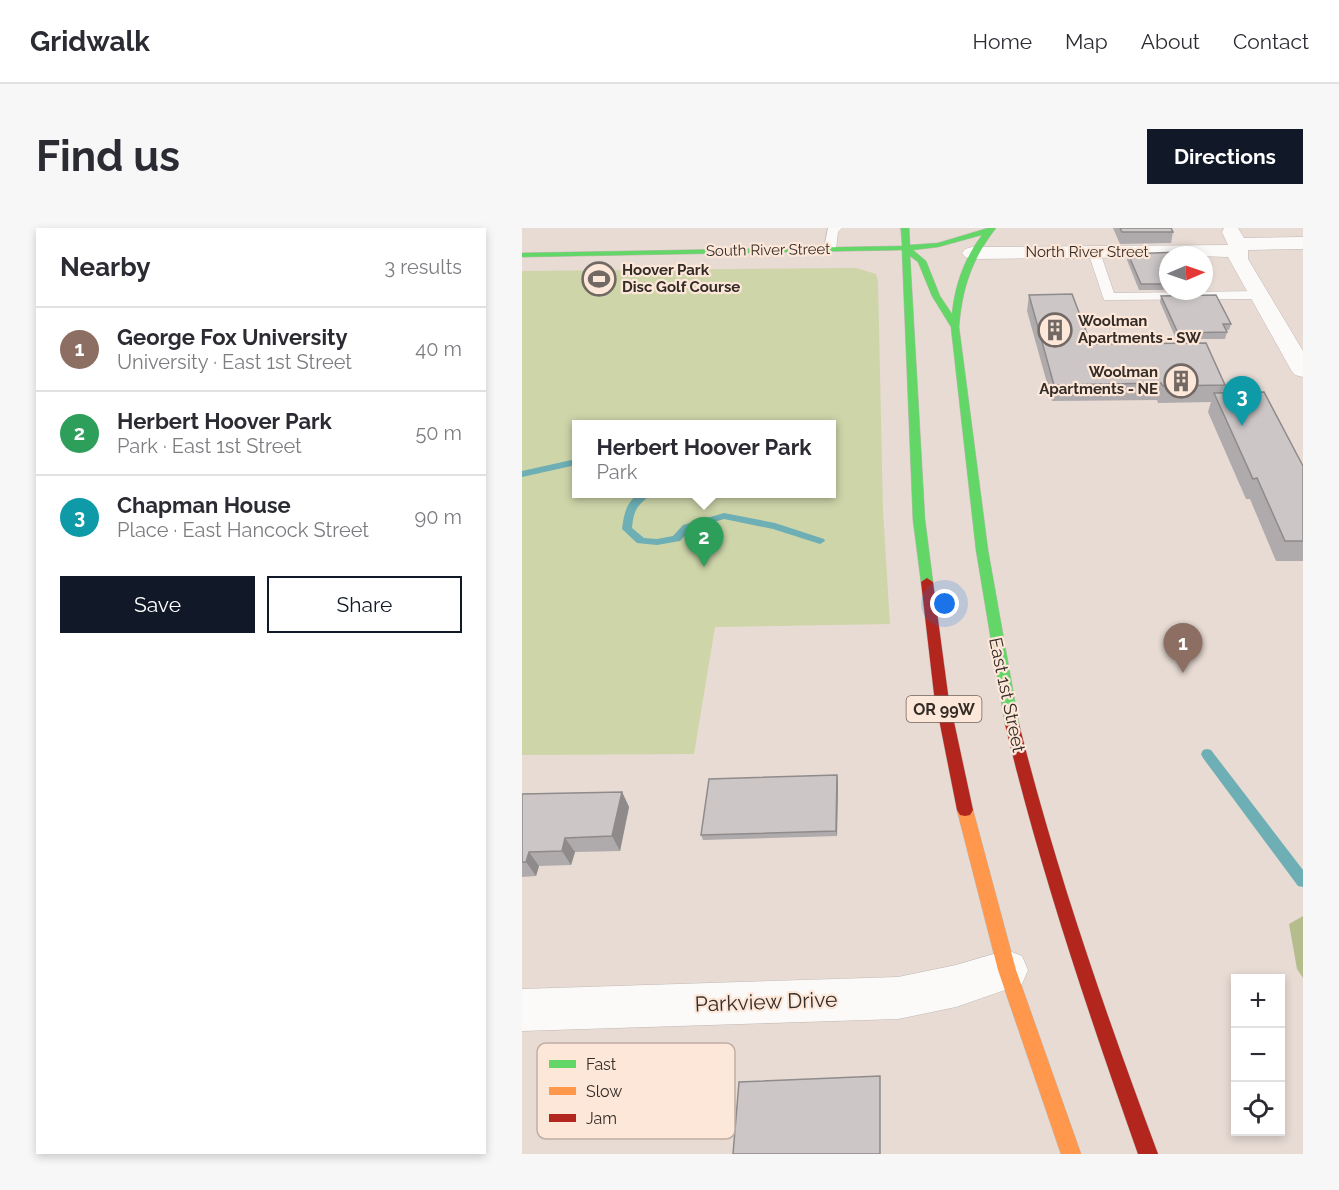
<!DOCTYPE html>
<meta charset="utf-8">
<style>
:root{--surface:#fff;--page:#f7f7f7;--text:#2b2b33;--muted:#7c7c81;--line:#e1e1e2;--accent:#111827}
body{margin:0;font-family:Raleway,sans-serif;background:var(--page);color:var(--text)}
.controls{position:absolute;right:18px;bottom:18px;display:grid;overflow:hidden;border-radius:0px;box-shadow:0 3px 9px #0003}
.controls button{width:54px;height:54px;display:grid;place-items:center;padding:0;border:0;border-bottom:2px solid var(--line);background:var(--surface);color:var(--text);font:30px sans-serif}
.compass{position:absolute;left:637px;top:18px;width:54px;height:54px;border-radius:50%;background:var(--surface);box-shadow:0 3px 9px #0003;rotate:88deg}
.you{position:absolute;left:423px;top:376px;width:21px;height:21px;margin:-15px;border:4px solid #fff;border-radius:50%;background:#1a73e8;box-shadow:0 0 0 9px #1a73e833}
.badge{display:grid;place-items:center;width:39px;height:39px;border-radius:50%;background:var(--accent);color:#fff;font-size:20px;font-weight:700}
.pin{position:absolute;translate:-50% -50px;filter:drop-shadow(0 2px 3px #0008)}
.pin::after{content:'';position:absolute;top:32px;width:21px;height:18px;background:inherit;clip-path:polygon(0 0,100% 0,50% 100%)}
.popup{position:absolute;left:50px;top:192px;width:264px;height:78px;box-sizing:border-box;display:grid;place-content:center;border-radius:0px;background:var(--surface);filter:drop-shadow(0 2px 4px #0005);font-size:20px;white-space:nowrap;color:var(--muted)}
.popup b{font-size:22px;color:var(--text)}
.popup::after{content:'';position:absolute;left:50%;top:100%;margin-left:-12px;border:12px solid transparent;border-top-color:var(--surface)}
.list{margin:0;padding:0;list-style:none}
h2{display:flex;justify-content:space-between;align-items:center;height:78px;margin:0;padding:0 24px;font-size:26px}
h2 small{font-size:20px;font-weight:400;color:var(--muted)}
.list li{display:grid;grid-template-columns:39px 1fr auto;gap:18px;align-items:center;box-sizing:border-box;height:84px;padding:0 24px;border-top:2px solid var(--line)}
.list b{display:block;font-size:22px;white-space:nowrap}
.list p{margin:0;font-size:20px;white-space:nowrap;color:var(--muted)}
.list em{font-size:20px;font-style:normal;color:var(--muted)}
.actions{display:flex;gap:12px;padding:18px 24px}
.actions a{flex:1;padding:14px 0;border:2px solid var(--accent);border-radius:0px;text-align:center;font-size:21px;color:var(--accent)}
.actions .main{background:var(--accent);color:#fff}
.icon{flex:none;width:33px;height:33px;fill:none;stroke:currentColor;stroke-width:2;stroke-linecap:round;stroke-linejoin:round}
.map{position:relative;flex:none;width:781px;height:926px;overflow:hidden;border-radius:0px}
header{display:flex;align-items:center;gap:36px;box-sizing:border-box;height:84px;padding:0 30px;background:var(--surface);border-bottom:2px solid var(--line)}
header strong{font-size:28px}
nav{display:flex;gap:33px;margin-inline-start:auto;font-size:21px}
.intro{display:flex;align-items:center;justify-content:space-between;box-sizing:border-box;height:144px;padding:0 36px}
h1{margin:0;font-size:42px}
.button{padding:15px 27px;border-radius:0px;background:var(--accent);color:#fff;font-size:21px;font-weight:700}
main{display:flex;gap:36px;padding:0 36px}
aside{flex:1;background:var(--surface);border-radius:0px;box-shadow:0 3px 9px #0003}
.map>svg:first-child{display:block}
.green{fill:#ced5a9;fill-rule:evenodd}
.forest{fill:#b6bd8c}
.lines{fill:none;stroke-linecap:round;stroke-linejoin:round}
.stream{fill:#6dafb4;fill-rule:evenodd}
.lane-casing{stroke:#c1b8b3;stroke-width:1}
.street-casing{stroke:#c1b8b3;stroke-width:1}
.fast-casing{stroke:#c1b8b3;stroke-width:1}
.slow-casing{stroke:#c1b8b3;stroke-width:1}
.jam-casing{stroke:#c1b8b3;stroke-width:1}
.lane{fill:#fbfaf9;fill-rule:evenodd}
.street{fill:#fbfaf9;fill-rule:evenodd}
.fast{fill:#63d668;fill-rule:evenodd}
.slow{fill:#ff974d;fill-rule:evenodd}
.jam{fill:#b3261e;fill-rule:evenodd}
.wall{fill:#afaaab}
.shaded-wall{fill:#8f8b8b}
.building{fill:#ccc6c7;stroke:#8f8b8b;stroke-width:1.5}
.labels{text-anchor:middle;stroke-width:4.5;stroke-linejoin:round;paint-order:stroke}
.far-street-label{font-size:15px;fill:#342c27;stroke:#fce7d9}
.far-poi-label{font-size:15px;font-weight:bold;fill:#342c27;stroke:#fce7d9;text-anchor:start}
.shield{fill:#fce7d9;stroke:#70645c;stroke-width:1.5}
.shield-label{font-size:16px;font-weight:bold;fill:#342c27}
.street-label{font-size:18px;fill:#342c27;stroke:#fce7d9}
.near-street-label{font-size:21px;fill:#342c27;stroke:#fce7d9}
.key{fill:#fce7d9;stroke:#c0afa4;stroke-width:1.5}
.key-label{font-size:16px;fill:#342c27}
</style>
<header>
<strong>Gridwalk</strong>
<nav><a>Home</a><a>Map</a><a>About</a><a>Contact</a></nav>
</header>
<div class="intro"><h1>Find us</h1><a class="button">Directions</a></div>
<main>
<aside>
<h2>Nearby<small>3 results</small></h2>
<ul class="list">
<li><span class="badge" style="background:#8d6e63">1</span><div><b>George Fox University</b><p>University · East 1st Street</p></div><em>40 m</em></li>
<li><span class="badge" style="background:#2e9e5b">2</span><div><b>Herbert Hoover Park</b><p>Park · East 1st Street</p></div><em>50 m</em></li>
<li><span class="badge" style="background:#0f9aa8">3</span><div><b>Chapman House</b><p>Place · East Hancock Street</p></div><em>90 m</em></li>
</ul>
<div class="actions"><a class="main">Save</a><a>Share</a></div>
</aside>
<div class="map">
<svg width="781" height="926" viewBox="0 0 781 926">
<rect width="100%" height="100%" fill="#e7dbd4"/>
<path class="green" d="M334,40L354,46L356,53L361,283L368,396L193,399L172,526L0,527V43ZM54,196H310V266H54Z"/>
<polygon class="forest" points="781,688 781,750 775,741 767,696"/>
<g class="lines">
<g class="stream">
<polygon points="54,231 54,237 0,249 0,243"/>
<path d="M117,266H129C115,279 112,280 110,300L122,310L135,311L151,308L161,297L202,285L253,295L302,311L303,313L298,316L251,301L202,291L169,301L158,313L135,317L115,315L100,301C102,286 104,274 117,266Z"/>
<polygon points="685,521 689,522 781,642 781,659 776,658 681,530 679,526 681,522"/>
</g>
<defs>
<g id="lane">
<polygon points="306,0 320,0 316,4 314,21 308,25 302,21"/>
<polygon points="572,20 578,24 592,65 737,63 744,67 737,71 582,72 566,24"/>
</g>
<g id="street">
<polygon points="702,0 716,0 722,10 781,9 781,21 726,22 726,31 781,123 781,149 773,147 769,142 706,29 646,27 646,29 450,31 443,29 440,25 443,21 450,19 706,17 700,4"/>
<polygon points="485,722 500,728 506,742 500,756 434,779 376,791 0,803 0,761 376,749 434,737"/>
</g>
<path id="fast" d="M379,0H387L388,17L416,15L466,0H474C450,31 440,60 437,99L466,322L497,496L495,500H485L483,496L454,322L429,99L410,68L396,34L388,28L403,292L411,354L405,358L399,354L391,292L380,22L0,29V25L380,18ZM460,7C442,31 433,57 430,86L418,68L404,33L391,22L416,19Z"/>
<polygon id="slow" points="443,576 448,577 451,582 494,742 559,926 539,926 476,742 435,582 438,577"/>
<g id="jam">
<polygon points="405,350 411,354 426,466 451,582 448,587 443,588 438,587 435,582 412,466 399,354"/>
<path d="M490,490L495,492L497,496C534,643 583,784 636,926H616C566,784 518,642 483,496L485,492Z"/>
</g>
</defs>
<use href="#lane" class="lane-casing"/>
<use href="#street" class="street-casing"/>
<use href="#fast" class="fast-casing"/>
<use href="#slow" class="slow-casing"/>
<use href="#jam" class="jam-casing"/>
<use href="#lane" class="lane"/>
<use href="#street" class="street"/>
<use href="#fast" class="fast"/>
<use href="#slow" class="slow"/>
<use href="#jam" class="jam"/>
</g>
<g class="wall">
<polygon points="591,0 649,0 651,4 649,15 598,16"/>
<polygon points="606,26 646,27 646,62 617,62 605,32"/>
<polygon points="682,45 687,55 686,61 682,62"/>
<polygon points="507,67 569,116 703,157 700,164 781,238 781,333 754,333 728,271 724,271 686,184 689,174 636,175 635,172 530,173 505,83"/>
<polygon points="639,68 709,96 707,102 704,102 705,104 703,111 654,111 638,74"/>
<polygon points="315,547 316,553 315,608 181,612 179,607"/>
<polygon points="100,564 107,579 98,623 53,624 49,637 17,638 14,648 0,649 0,566"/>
</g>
<g class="shaded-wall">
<polygon points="315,547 316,553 315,608 314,603"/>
<polygon points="100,564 107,579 98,623 90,608"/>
<polygon points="43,610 53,624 49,637 40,623"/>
<polygon points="7,624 17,638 14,648 4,634"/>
</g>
<g class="building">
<polygon points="598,0 649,0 651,4 600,4"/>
<polygon points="658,24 660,27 646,27 646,56 619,56 606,26"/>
<polygon points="682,45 687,55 682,55"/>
<polygon points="550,66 569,116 684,115 703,157 641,158 639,155 532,157 507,67"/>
<polygon points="694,67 709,96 701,96 705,104 656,105 639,68"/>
<polygon points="742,164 781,238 781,313 763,313 735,250 731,251 692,165"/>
<polygon points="315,547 314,603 179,607 187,551"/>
<polygon points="100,564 90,608 43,610 40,623 7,624 4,634 0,634 0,566"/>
<polygon points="358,848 358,926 211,926 217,854"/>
</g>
<defs>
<symbol id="stadium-ring" viewBox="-11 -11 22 22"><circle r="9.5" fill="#fce7d9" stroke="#736964" stroke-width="1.5"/><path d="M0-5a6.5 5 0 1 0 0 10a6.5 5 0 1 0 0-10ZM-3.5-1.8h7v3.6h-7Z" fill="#736964"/></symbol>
<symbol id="building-ring" viewBox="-11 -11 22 22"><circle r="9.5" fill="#fce7d9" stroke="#736964" stroke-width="1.5"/><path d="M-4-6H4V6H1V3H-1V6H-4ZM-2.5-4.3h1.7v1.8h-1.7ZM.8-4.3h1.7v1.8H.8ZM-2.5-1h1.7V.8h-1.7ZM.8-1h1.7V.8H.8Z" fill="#736964"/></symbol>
</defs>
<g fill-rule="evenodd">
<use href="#stadium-ring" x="58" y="32" width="38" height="38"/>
<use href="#building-ring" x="514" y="83" width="38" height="38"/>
<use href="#building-ring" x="640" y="134" width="38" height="38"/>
</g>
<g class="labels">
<g class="far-street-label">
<text transform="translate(246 22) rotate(-1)" y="5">South River Street</text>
<text x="565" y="29">North River Street</text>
</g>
<g class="far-poi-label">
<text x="100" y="47">Hoover Park<tspan x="100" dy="17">Disc Golf Course</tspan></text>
<text x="556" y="98">Woolman<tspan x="556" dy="17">Apartments - SW</tspan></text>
<text x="636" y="149" text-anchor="end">Woolman<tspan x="636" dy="17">Apartments - NE</tspan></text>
</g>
<rect class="shield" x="384.5" y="468" width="75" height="26" rx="4.5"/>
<g class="shield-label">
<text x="422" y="487">OR 99W</text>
</g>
<g class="street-label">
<text transform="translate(485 467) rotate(78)" y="6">East 1st Street</text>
</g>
<g class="near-street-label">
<text transform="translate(244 774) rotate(-2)" y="7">Parkview Drive</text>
</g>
</g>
<rect x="15" y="815" width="198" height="96" rx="9" class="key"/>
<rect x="27" y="832" width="27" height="8" fill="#63d668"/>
<rect x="27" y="859" width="27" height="8" fill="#ff974d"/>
<rect x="27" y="886" width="27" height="8" fill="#b3261e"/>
<g class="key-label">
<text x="64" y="842">Fast</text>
<text x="64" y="869">Slow</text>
<text x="64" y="896">Jam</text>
</g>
</svg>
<div class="controls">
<button>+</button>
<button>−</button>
<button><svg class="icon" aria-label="locate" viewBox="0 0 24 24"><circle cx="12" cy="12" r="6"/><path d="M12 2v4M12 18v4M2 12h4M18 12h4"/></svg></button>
</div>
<svg class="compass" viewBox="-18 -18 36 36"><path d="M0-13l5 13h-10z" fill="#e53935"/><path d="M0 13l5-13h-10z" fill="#7c7c81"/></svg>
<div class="you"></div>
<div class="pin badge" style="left:661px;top:445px;background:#8d6e63">1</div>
<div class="pin badge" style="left:182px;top:339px;background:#2e9e5b">2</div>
<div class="popup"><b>Herbert Hoover Park</b>Park</div>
<div class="pin badge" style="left:720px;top:198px;background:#0f9aa8">3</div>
</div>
</main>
